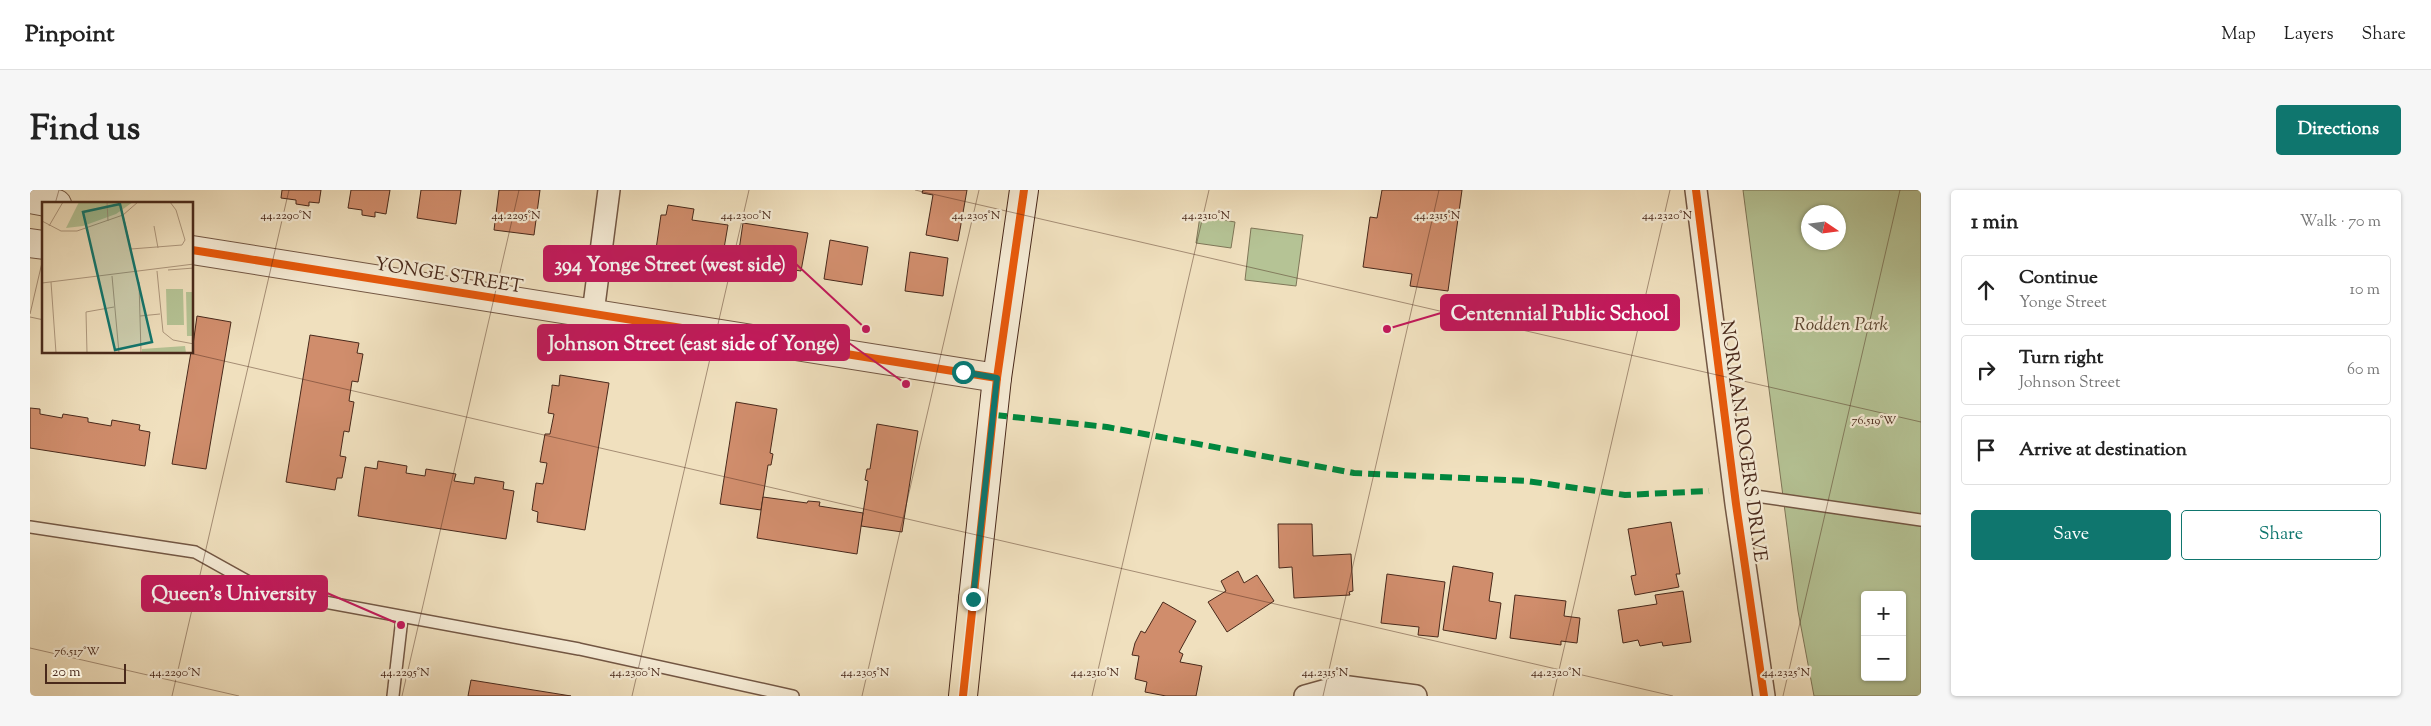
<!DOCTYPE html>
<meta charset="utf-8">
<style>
:root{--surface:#fff;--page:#f6f6f6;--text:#222;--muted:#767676;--line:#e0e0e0;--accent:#0f766e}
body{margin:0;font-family:"Sorts Mill Goudy",serif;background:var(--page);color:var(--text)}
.controls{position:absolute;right:15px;bottom:15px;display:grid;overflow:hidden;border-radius:5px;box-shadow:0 1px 4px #0004}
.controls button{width:45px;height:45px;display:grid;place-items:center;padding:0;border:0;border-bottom:1px solid var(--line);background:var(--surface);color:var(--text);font:25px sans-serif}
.compass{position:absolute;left:1771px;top:15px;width:45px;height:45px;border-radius:50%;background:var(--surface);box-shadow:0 1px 4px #0004;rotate:103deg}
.scale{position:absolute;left:15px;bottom:12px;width:81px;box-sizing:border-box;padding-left:5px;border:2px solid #49291b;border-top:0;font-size:14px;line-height:18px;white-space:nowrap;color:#49291b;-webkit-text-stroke:4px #f5ebd5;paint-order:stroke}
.stop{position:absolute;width:15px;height:15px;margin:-11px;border:4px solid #0f766e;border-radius:50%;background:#fff}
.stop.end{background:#0f766e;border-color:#fff;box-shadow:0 1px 5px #0008}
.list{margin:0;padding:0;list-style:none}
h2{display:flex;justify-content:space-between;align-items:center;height:65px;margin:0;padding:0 20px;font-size:21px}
h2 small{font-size:16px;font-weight:400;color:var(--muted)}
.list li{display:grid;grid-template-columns:32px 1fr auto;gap:15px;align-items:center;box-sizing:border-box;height:70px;margin:0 10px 10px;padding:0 10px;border:1px solid var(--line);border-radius:5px}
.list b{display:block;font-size:19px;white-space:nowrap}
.list p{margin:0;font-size:16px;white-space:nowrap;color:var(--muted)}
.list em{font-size:16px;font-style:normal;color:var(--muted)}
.actions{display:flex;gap:10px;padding:15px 20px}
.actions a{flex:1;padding:11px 0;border:1px solid var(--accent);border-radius:5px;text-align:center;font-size:18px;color:var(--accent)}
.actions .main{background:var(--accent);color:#fff}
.icon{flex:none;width:28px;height:28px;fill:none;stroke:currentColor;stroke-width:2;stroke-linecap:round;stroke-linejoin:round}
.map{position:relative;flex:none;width:1891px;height:506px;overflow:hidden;border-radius:5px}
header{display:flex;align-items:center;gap:30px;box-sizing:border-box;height:70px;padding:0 25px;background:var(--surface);border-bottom:1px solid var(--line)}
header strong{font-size:24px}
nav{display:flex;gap:28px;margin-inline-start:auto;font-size:18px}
.intro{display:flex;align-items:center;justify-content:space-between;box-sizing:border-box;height:120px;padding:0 30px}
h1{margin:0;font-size:35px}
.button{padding:12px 22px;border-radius:5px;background:var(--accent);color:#fff;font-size:18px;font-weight:700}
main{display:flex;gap:30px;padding:0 30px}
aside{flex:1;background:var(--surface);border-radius:5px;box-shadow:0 1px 4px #0004}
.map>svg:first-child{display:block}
.green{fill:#b5c395;stroke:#7f7658;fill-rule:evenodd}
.building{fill:#d08d6c;stroke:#49291b}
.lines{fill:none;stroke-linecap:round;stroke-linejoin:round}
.service-casing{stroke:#735744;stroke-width:14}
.minor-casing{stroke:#735744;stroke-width:24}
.tertiary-casing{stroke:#735744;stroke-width:30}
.secondary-casing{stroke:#49291b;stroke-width:30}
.primary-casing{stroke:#49291b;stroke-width:30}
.service{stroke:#f5ebd5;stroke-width:11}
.minor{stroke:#f5ebd5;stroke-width:21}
.tertiary{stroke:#f5ebd5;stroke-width:28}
.secondary{stroke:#f5ebd5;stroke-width:28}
.primary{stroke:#f0e0be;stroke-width:28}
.quiet{stroke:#00873e;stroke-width:6;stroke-dasharray:12 6;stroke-linecap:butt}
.cycleway-casing{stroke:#f5ebd5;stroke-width:11}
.cycleway{stroke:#e8590c;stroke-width:8}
.route{stroke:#0f766e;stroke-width:6}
.ticks{fill:none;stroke:#49291b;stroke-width:1;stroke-opacity:0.45}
.labels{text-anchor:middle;stroke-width:4.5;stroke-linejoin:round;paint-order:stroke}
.street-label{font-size:19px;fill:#49291b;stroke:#f5ebd5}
.park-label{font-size:19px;font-style:italic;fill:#5f4833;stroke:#f5ebd5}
.inset-road{fill:none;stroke:#ad977d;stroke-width:1}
.view{fill:#0f766e;fill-opacity:0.15;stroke:#0f766e;stroke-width:2.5}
.inset-edge{fill:none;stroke:#49291b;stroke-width:2.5}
.ticks-label{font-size:12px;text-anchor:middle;fill:#49291b;stroke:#f5ebd5;stroke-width:4.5;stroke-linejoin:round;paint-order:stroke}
.leader{fill:none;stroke:#c2185b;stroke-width:2}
.callout-dot{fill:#c2185b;stroke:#f5ebd5;stroke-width:2}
.callout{fill:#c2185b;stroke:#c2185b;stroke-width:2}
.callout-label{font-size:20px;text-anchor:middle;font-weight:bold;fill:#fff}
</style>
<header>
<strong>Pinpoint</strong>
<nav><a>Map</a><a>Layers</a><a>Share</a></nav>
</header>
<div class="intro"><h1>Find us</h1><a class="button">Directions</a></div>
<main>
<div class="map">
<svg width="1891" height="506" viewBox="0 0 1891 506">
<rect width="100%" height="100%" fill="#f0e0be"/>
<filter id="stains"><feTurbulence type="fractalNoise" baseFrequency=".004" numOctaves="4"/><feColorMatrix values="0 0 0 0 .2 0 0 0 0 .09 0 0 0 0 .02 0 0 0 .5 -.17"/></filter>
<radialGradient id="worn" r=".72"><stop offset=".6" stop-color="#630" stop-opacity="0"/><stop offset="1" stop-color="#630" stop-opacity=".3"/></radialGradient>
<g class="green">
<path d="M1713,0H1891V506H1784L1768,421ZM1778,22H1808V52H1778ZM1835,405H1872V487H1835Z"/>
<polygon points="1170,26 1205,32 1201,58 1166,53"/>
<polygon points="1221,38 1273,45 1266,96 1215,90"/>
</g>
<g class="building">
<polygon points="252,0 291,0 289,13 279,12 279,16 266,14 266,10 251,8"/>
<polygon points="321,0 360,0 356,24 345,22 345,27 332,25 332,20 318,18"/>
<polygon points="391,0 431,0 426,34 387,28"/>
<polygon points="469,0 510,0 504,45 464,40"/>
<polygon points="893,0 937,0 928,51 896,45 903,5 892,3"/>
<polygon points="1352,0 1432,0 1418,101 1380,96 1382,84 1333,77 1340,27 1347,28"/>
<polygon points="638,15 664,19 662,30 698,35 691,76 625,66 631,25 636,25"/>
<polygon points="713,33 778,43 771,81 726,74 727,70 708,67"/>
<polygon points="800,50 838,57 832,95 794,89"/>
<polygon points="880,62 918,68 913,106 875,101"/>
<polygon points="167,126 201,132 176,279 142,274 161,162 162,162"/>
<polygon points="280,145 329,153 327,163 333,164 328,192 322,191 319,211 324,212 319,242 314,241 313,247 310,266 316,267 312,288 307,288 305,300 256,292"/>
<polygon points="530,185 579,193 555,340 507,332 508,322 502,320 506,293 513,294 517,273 510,272 515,244 520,244 524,224 518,223 522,198 522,195 529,196"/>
<polygon points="706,212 747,219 740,263 743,264 741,275 738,275 731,320 690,314"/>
<polygon points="0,218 10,219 10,224 32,228 33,224 58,228 58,232 81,236 82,230 110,235 109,240 120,242 115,276 0,258"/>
<polygon points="847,234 888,241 872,342 831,336 838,291 835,290 837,279 840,279"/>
<polygon points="348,271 377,276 376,283 395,286 396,279 426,284 424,291 444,294 445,287 474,292 473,299 484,301 476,349 328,326 335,277 347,279"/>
<polygon points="733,307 777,313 778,311 790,312 789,316 833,323 827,364 727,348"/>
<polygon points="1641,332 1649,378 1650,384 1646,384 1649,397 1605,405 1601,386 1606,385 1598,339"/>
<polygon points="1248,334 1282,334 1283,366 1321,364 1323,401 1319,402 1320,405 1264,408 1262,377 1249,378"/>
<polygon points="1423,376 1463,383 1459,411 1471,413 1466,449 1413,440"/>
<polygon points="1208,381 1214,393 1227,385 1244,411 1197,442 1178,412 1196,401 1191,391"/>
<polygon points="1357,384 1415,392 1408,447 1388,445 1389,437 1351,433"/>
<polygon points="1653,401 1661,452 1633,456 1632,452 1610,456 1608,450 1593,453 1588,420 1627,414 1625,405"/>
<polygon points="1485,405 1536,411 1534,426 1550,428 1547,453 1531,451 1531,455 1480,448"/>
<polygon points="1133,412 1166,431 1149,462 1153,464 1150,472 1172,476 1166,506 1136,506 1115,502 1117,492 1105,489 1109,466 1102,465 1105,453 1111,441 1115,443"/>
<polygon points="441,490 541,506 438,506"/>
</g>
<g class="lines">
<defs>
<g id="service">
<polyline points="1705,303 1891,330"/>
<polyline points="0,337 165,362 235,401 549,459 763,506"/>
<polyline points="363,506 372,428"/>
</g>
<g id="minor">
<polyline points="1666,0 1706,314 1734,506"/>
<polyline points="563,123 579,0"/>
<polyline points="1275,506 1311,496 1386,506"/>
</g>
<g id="tertiary">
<polyline points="0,9 27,14"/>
<polyline points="0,53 14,55"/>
<polyline points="162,60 967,188"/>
</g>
<polyline id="secondary" points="943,409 967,188 994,0"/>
<polyline id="primary" points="933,506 943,409"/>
</defs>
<use href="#service" class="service-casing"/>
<use href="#minor" class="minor-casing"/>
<use href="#tertiary" class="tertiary-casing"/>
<use href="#secondary" class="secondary-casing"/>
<use href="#primary" class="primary-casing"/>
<use href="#service" class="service"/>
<use href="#minor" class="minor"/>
<use href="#tertiary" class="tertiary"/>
<use href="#secondary" class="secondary"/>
<use href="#primary" class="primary"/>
<polyline class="quiet" points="965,225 1077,237 1324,283 1497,291 1595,305 1679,301"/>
<defs>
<g id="cycleway">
<polyline points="1666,0 1706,314 1734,506"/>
<polyline points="162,60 967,188"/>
<polyline points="933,506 967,188 994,0"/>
</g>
</defs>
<use href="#cycleway" class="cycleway-casing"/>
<use href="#cycleway" class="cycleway"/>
</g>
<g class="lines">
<polyline class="route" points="933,182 967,188 943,409"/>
</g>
<path class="ticks" d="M885,0L1891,232M25,14L29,0M0,124L14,64M0,127L14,130M155,162L1643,506M0,458L209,506M142,506L259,0M372,506L489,0M602,506L719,0M832,506L949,0M1062,506L1179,0M1293,506L1409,0M1523,506L1640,0M1753,506L1870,0"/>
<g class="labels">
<g class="street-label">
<text transform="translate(419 84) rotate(9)" y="7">YONGE STREET</text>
<text transform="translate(1715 251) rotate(82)" y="7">NORMAN ROGERS DRIVE</text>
</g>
<g class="park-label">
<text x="1811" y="140">Rodden Park</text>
</g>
</g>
<g transform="translate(12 12)">
<rect width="151" height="151" fill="#f0e0be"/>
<path d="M37,0H91L74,12L41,24L24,26ZM124,87H141L142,123H125ZM144,90H151V134H145ZM143,144L144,151H100V147Z" fill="#b5c395"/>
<path class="inset-road" d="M65,0L66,19M81,13L89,47L140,43L143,38L134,8L128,0M0,19L19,29H35L81,13L96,0M7,24L21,0M112,24L116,46M126,68L152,66M115,69L121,130L131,138L152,142M70,74L77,151M9,80L14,151M97,80L99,151M0,81L152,62M98,114L118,112M45,151L44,110L72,105"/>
<path class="view" d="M78,2L110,140L73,148L41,10Z"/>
<rect width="151" height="151" class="inset-edge"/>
</g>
<g class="ticks-label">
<text x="256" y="29">44.2290°N</text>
<text x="486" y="29">44.2295°N</text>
<text x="716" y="29">44.2300°N</text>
<text x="946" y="29">44.2305°N</text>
<text x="1176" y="29">44.2310°N</text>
<text x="1407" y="29">44.2315°N</text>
<text x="1637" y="29">44.2320°N</text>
<text x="1844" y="234">76.519°W</text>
<text x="47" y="465">76.517°W</text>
<text x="145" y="486">44.2290°N</text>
<text x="375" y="486">44.2295°N</text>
<text x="605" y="486">44.2300°N</text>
<text x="835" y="486">44.2305°N</text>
<text x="1065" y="486">44.2310°N</text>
<text x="1295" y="486">44.2315°N</text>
<text x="1526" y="486">44.2320°N</text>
<text x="1756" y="486">44.2325°N</text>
</g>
<path class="leader" d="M836 139L766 74M1357 139L1411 123M876 194L819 153M371 435L297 403"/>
<g class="callout-dot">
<circle cx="836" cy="139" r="5"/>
<circle cx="1357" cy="139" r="5"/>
<circle cx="876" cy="194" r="5"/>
<circle cx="371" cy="435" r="5"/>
</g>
<g class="callout">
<rect x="514" y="56" width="252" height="35" rx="5"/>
<rect x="1411" y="105" width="238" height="35" rx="5"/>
<rect x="508" y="135" width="311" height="35" rx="5"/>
<rect x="112" y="386" width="185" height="35" rx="5"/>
</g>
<g class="callout-label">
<text x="640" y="81">394 Yonge Street (west side)</text>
<text x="1530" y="130">Centennial Public School</text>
<text x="664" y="160">Johnson Street (east side of Yonge)</text>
<text x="204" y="410">Queen's University</text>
</g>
<rect width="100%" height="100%" filter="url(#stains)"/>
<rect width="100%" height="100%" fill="url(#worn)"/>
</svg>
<div class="controls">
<button>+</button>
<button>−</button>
</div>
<svg class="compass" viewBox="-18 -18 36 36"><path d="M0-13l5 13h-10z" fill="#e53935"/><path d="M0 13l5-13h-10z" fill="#767676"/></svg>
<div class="scale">20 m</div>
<div class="stop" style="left:933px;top:182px"></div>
<div class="stop end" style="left:943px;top:409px"></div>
</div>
<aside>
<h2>1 min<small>Walk · 70 m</small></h2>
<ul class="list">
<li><svg class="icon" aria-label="ahead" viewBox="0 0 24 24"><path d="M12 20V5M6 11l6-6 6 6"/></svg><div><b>Continue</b><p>Yonge Street</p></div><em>10 m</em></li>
<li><svg class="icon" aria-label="right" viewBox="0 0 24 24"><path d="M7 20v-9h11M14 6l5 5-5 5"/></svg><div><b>Turn right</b><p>Johnson Street</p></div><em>60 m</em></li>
<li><svg class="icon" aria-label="arrive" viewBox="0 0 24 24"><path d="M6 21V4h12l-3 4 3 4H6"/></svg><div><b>Arrive at destination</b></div></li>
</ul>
<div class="actions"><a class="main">Save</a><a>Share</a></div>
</aside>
</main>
